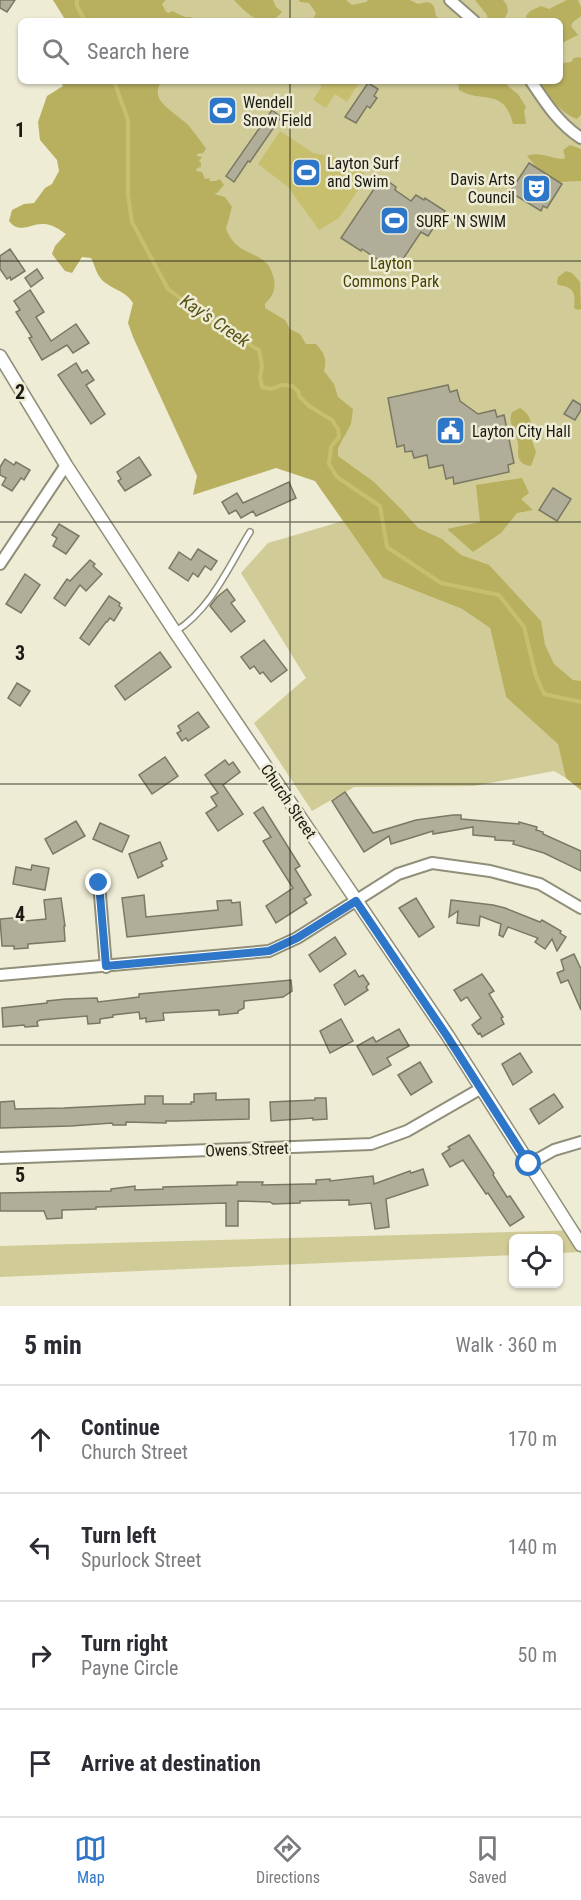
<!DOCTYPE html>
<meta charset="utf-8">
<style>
:root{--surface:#fff;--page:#f7f7f7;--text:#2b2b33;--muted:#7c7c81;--line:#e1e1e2;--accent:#2e77c8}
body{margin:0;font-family:"Roboto Condensed",sans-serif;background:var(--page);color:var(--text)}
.controls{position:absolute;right:18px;bottom:18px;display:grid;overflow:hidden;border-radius:9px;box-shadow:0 2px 4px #0004}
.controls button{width:54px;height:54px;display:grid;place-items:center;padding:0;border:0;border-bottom:2px solid var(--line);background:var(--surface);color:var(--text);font:30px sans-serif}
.stop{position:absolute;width:18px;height:18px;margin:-14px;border:4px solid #2e77c8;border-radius:50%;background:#fff}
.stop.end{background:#2e77c8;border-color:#fff;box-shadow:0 2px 6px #0008}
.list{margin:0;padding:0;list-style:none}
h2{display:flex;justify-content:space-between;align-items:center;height:78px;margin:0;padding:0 24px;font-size:26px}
h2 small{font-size:20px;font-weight:400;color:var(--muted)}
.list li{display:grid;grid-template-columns:39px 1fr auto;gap:18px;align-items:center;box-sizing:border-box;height:108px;padding:0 24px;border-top:2px solid var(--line)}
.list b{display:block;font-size:22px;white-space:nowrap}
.list p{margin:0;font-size:20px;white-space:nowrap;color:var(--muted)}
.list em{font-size:20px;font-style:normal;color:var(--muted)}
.icon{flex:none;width:33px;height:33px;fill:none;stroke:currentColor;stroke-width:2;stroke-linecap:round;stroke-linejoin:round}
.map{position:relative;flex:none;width:581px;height:1306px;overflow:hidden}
.search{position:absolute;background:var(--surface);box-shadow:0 2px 4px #0004;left:18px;right:18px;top:18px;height:66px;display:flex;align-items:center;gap:15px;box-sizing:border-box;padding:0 21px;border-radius:9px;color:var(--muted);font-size:22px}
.sheet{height:510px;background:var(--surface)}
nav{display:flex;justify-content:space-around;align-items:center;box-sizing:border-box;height:84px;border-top:2px solid var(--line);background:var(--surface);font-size:16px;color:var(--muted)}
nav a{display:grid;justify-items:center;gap:3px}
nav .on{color:var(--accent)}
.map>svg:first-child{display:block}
.green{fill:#d1cc97}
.forest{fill:#b8af5f}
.water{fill:#c7bf6e}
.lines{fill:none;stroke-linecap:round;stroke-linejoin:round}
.stream{stroke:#c7bf6e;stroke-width:4}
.building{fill:#b0ae98;stroke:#7a7863;stroke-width:1.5}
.service-casing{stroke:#908f79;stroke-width:8}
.minor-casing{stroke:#908f79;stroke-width:14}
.tertiary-casing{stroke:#908f79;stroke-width:15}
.service{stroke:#fff;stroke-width:5}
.minor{stroke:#fff;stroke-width:10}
.tertiary{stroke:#fff;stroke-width:12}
.route{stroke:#2e77c8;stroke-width:8}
.grid{fill:none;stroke:#1c1b13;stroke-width:1.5;stroke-opacity:0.55}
.labels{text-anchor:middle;stroke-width:5;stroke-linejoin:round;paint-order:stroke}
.poi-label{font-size:16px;fill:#1c1b13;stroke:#eeecd5;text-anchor:start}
.park-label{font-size:16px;fill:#494300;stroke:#eeecd5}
.street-label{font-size:16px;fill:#1c1b13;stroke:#eeecd5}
.water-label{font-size:18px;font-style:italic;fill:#5a5417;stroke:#eeecd5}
.grid-label{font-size:20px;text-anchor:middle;font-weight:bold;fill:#1c1b13;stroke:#eeecd5;stroke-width:5;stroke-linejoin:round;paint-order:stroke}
</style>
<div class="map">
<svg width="581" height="1306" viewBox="0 0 581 1306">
<rect width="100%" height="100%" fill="#eeecd5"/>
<g class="green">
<polygon points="82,0 581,0 581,790 566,778 554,771 474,786 354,787 312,811 254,723 306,678 241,573 268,543 343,521 383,578 462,609 490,628 506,697 546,682 327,451 117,81 560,81 560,21 89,21"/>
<polygon points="581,1230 581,1252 559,1253 558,1238 514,1238 513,1255 0,1277 0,1246"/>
</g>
<g class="forest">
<polygon points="53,0 166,0 162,4 166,12 169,13 172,11 185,17 191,17 192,20 66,21"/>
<path d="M234,0H273L276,7L282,12C265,32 248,15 234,0Z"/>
<path d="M299,0H346L352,5L366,2L368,0H410L418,4C431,0 434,2 436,16L442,21H312L316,13L309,3L300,2Z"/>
<polygon points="475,0 503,0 507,5 508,12 503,21 488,21 487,15"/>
<polygon points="567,0 578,0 581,7 581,16 573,22 571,26 578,35 560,44 560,21 527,21 526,16 530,11 541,6 549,9"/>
<path d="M579,57L581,58V115L577,119C560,113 547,95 537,81H560L563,63L571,62L574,58Z"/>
<path d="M60,81H161C159,85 157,90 158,95C160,106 181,117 189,126C193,131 204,145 206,149L203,153L197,154V156L202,157L199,161L201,163V167L197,168L196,171L202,172L205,179L209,178L210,181H216L220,179L224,185L217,193L214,194L225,197L232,207L226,229C228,233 230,238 233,241C248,259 268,251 274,279C276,291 272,296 265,304V308L285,320L290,329L300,334L306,344H316C325,354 327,359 324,371L334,384L338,397L353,409L351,424L338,448V456L374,482L402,510L418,528L442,539L461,555L489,565L541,621L545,645L554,664L573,680L581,681V790L566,778L558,744L506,697L490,628L462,609L383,578L315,481L276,468L193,495L197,476L133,337L128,323L133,303C125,290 114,291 102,280C96,274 95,265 91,258L82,257L72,273L65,271L52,254L55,246L66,234C60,230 52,224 44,224C30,223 20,235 9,221L12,210L24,204L34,203L45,188L52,184L59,171L57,160L40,140L38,122L47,96L63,86Z"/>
<path d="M458,81H504L509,87L518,94L526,107L524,111L526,124H513C504,87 483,104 459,90Z"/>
<path d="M570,145L581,149V181L559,182L539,170L527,156C541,151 550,159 564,159L565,157L563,150Z"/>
<path d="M566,271L572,273L580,282L581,309L578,310L574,308C576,293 574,287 558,285L557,282L558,277Z"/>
<path d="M520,408C530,414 534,424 530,435L536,452L531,466C525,465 522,464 519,459C517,454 519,449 518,444C517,432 507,425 512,412Z"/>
<polygon points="522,478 529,493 521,499 533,510 517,513 501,533 473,552 447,529 480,522 476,485"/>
</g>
<g class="water">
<polygon points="315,81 360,81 347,102 335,94 326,108 313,100 322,86"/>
<polygon points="280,131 313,153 366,163 361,186 339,218 319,230 288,187 258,164"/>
</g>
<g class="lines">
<g class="stream">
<polyline points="77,0 77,6 85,21"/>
<polyline points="114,81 128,120 128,195 132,222 168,289 220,328 259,350 262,366 260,377 262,387 271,389 282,385 292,386 298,391 300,397 309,406 332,420 338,429 339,437 331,447 329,464 337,477 380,506 387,547 441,583 499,595 524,627 536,676 544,694 581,702"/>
</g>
</g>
<g class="building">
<polygon points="0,0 15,0 7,12 0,8"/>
<polygon points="368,83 378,89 374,96 377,98 370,108 367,106 356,123 345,117"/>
<polygon points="272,110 281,117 250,162 248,161 234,182 226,176"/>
<polygon points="529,163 562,184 547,208 543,206 541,211 510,192"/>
<polygon points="382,177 396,187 395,190 411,201 416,195 424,200 425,198 445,211 428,236 421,232 395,271 362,249 361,251 341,238"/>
<polygon points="10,249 25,271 11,280 10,277 7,279 0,269 0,256"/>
<polygon points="37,269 43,278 31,287 25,278"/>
<polygon points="30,290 44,312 36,317 51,341 76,324 89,343 73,353 67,345 42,360 29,338 32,337 16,312 20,310 14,301"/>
<polygon points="76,363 82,373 87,370 94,380 86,385 105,414 91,424 58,375"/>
<polygon points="448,385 450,392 457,390 460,401 478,414 495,410 497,417 504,415 514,463 508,465 509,472 454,484 453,477 446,479 443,465 429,468 427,455 414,458 412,451 405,452 404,445 397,447 388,398"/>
<polygon points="573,400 581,405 581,410 575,420 564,414"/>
<polygon points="139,457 151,475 125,491 118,481 121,479 117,472"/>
<polygon points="5,459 14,465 16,462 30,470 24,480 21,478 12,491 2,485 6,478 0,475 0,467"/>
<polygon points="289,482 296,498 256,516 253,511 241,518 236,510 229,514 222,502 237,493 243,503"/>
<polygon points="553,488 571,499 557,521 539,510"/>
<polygon points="59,524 79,536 66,554 53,546 57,538 52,535"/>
<polygon points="198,549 217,561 211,570 205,566 198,577 193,573 188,581 169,568 179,552 191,560"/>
<polygon points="90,560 95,564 93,566 102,574 86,591 80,585 65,606 54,598 67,579 70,581"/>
<polygon points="25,574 40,585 21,613 6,604"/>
<polygon points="227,589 235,600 231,603 245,621 231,632 210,606 217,597"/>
<polygon points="109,596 120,603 119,606 122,608 114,621 110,618 107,622 106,622 89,645 80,638"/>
<polygon points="264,640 287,670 271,682 263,672 260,674 254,666 250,669 241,657"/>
<polygon points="160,652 171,667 125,700 115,686"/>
<polygon points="17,683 30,691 20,706 8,698"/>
<polygon points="198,712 209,727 188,741 186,738 182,741 177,733 181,731 178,726"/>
<polygon points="165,757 178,776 152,794 139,775"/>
<polygon points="225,760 229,765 233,762 240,772 223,785 243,814 218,831 206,813 217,806 211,797 218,793 205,775"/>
<polygon points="345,792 373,833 416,820 453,815 461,815 461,819 519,824 519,822 537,827 536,830 543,832 543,834 581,851 581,871 544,853 513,844 514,841 495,840 495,837 473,835 473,827 433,834 433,831 391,844 389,836 364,852 332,801"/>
<polygon points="263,807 300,866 295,869 311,895 304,899 307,903 276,923 266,906 293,888 263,841 271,837 254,813"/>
<polygon points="76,821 85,836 53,854 45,839"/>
<polygon points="100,823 129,836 122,852 93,839"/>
<polygon points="160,842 167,859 161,862 163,866 138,878 129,854"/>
<polygon points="32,865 49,868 45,890 13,884 16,867 31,870"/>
<polygon points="144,895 146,917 218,910 217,901 231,900 232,903 240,902 242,925 127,937 122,898"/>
<polygon points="61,898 65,926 64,926 65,941 28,944 28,948 14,949 14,946 2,946 0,919 24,917 25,921 46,919 44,900"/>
<polygon points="416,898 434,927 419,937 399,908"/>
<polygon points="451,900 493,905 505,908 540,922 542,920 561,931 560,933 566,937 557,951 552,939 545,949 535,942 538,938 508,927 503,937 499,935 501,924 480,916 479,926 457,923 458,911 449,917"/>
<polygon points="335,937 346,954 320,972 309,955"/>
<polygon points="574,954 581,969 581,1010 568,980 561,983 557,973 564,970 561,960"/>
<polygon points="355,970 359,977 363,975 369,984 366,987 368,990 345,1005 334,985"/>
<polygon points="482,974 494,991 489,994 503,1017 501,1018 504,1024 482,1037 480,1033 478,1034 472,1025 481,1018 467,997 461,1001 454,990"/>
<polygon points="291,980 292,991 283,997 244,1001 244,1008 238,1011 238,1013 219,1015 219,1010 163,1013 164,1020 146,1022 146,1018 140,1019 139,1012 113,1015 113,1017 100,1019 100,1023 88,1024 87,1016 40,1020 37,1022 38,1026 25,1027 24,1025 3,1027 2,1008 47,1003 47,1001 66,999 97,998 98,1002 139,997 139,994"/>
<polygon points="341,1019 353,1041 330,1053 320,1031"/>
<polygon points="399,1029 409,1046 387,1058 391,1065 373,1075 357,1046 373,1037 376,1042"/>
<polygon points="520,1053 532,1072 513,1085 502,1064"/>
<polygon points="420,1062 432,1082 411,1095 398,1075"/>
<polygon points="216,1093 216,1100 249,1099 249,1119 176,1121 166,1121 166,1123 126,1122 126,1125 113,1125 112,1123 71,1126 0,1128 0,1102 14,1101 15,1109 64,1108 145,1104 145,1096 163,1096 163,1104 191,1104 191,1102 194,1102 194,1094"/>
<polygon points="554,1094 563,1107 539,1124 530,1109"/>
<polygon points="315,1098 326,1098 327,1119 313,1120 313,1118 271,1121 270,1102 315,1100"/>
<polygon points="469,1135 494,1173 493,1175 507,1197 510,1196 524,1217 510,1226 488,1193 486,1194 463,1160 450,1167 442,1154 450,1149 448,1147"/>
<polygon points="423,1169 428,1185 386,1199 389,1227 375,1229 371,1203 349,1205 349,1200 300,1201 300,1203 273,1204 270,1202 238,1201 238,1226 226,1226 226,1203 96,1207 96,1209 62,1210 62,1218 47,1219 44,1211 0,1211 0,1193 111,1191 111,1189 135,1186 135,1190 163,1189 163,1187 237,1185 237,1182 263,1182 262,1185 309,1184 316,1184 316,1180 330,1179 330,1181 373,1176 374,1184 410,1171 411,1173"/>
</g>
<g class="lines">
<defs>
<path id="service" d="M176,631C211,609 229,566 250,532"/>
<g id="minor">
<polyline points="450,0 474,21"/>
<path d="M531,81C545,102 559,124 581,138"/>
<polyline points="0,564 66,465"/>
<polyline points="99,883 106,967"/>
<polyline points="0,975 269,951 297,938 398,874 432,863 490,871 540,884 581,908"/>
<polyline points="0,1158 371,1144 407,1131 480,1089"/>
<polyline points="529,1164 554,1150 581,1142"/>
</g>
<polyline id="tertiary" points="0,356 66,465 175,632 448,1036 581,1245"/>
</defs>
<use href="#service" class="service-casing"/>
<use href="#minor" class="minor-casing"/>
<use href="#tertiary" class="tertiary-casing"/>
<use href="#service" class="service"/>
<use href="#minor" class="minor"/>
<use href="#tertiary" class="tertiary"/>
</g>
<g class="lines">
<polyline class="route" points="99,883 106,966 269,951 297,938 356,901 447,1036 529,1164"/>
</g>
<path class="grid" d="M290,0V21M290,81V1306M0,261H581M0,522H581M0,784H581M0,1045H581"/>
<defs>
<symbol id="stadium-square" viewBox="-11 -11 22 22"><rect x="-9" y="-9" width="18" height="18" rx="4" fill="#2e77c8" stroke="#eeecd5"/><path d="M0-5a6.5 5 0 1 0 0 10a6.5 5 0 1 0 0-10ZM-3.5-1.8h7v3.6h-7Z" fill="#fff"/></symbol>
<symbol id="theatre-square" viewBox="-11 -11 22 22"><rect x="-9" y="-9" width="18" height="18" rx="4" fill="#2e77c8" stroke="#eeecd5"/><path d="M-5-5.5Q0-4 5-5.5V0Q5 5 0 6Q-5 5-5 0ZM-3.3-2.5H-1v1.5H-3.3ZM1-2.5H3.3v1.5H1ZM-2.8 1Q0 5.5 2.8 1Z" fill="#fff"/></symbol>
<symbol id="civic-square" viewBox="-11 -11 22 22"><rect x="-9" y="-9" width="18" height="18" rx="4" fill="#2e77c8" stroke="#eeecd5"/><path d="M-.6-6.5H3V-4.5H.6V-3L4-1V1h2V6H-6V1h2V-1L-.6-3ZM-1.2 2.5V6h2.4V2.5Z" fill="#fff"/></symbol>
</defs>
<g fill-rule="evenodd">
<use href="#stadium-square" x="206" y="94" width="33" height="33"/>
<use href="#stadium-square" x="290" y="156" width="33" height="33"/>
<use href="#theatre-square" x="520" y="172" width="33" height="33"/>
<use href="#stadium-square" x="378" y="204" width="33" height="33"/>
<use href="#civic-square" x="434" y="414" width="33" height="33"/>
</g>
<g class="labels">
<g class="poi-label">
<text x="243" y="108">Wendell<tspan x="243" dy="18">Snow Field</tspan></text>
<text x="327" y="169">Layton Surf<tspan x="327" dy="18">and Swim</tspan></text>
<text x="515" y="185" text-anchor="end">Davis Arts<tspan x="515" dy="18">Council</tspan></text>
<text x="416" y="227">SURF 'N SWIM</text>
<text x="472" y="437">Layton City Hall</text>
</g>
<g class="park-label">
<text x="391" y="269">Layton<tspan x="391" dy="18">Commons Park</tspan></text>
</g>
<g class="street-label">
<text transform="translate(289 801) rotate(56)" y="6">Church Street</text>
<text transform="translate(247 1149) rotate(-2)" y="6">Owens Street</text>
</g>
<g class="water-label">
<text transform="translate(215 321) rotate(34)" y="6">Kay's Creek</text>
</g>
</g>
<g class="grid-label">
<text x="20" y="137">1</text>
<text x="20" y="399">2</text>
<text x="20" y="660">3</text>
<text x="20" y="921">4</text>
<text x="20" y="1182">5</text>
</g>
</svg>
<div class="controls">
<button><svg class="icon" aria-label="locate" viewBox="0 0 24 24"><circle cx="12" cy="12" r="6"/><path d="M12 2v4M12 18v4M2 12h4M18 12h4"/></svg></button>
</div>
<div class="stop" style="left:529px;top:1164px"></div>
<div class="stop end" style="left:99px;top:883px"></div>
<div class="search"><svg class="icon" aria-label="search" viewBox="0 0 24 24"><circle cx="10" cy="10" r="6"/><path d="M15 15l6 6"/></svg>Search here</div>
</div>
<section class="sheet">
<h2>5 min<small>Walk · 360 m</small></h2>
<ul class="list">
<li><svg class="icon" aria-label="ahead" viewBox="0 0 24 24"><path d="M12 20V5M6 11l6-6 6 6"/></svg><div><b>Continue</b><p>Church Street</p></div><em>170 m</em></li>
<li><svg class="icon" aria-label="left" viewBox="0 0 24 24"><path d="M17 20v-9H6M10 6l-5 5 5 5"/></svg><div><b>Turn left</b><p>Spurlock Street</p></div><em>140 m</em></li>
<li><svg class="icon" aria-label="right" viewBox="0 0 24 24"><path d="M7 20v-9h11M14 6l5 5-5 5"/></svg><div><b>Turn right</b><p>Payne Circle</p></div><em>50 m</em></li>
<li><svg class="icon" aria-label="arrive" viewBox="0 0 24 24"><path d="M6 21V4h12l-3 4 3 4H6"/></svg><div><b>Arrive at destination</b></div></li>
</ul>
</section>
<nav>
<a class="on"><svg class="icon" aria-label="map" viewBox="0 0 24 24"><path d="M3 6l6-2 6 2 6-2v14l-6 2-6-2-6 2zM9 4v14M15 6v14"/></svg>Map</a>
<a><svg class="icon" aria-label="directions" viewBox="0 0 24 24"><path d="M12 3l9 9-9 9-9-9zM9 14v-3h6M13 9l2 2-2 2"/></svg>Directions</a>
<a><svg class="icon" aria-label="saved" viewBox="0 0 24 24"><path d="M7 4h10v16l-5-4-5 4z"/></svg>Saved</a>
</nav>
